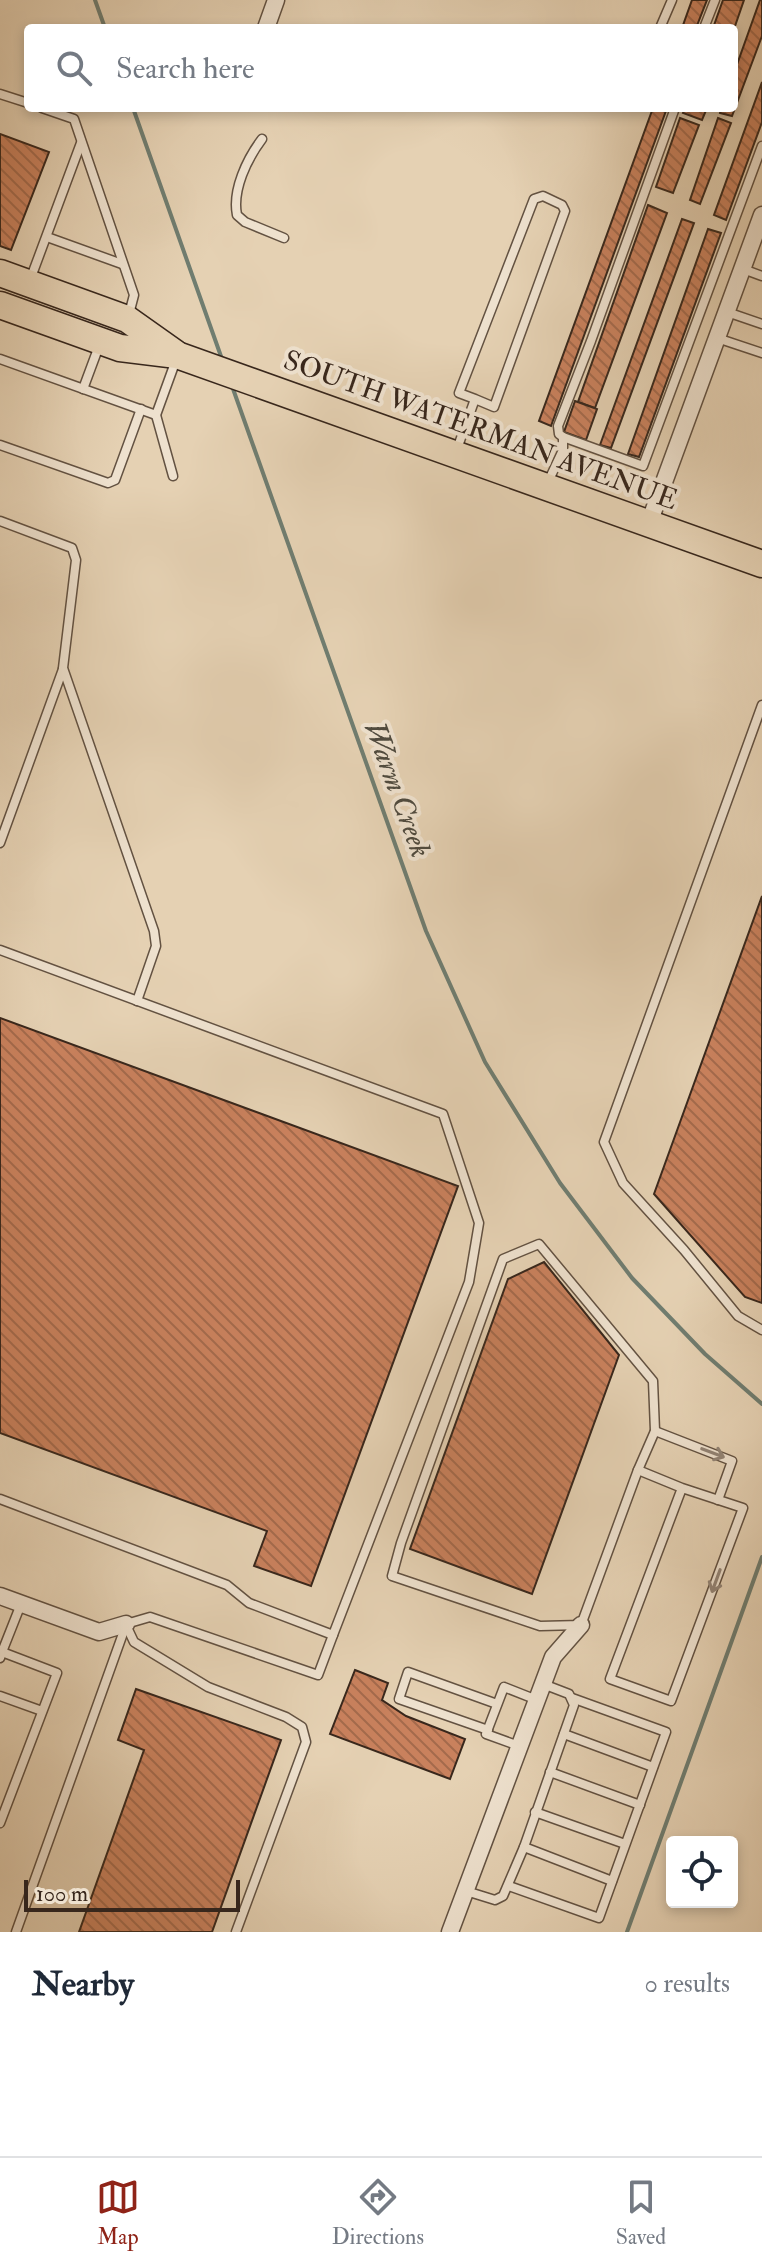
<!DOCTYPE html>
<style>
:root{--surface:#fff;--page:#f6f6f7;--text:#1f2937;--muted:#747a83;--line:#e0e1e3;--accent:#8f2418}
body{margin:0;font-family:"IM FELL Double Pica",serif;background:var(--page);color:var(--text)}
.controls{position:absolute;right:24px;bottom:24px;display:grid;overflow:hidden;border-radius:8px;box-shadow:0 4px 12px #0003}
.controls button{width:72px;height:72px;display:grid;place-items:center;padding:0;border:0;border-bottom:2px solid var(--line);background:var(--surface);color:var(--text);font:40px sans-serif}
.scale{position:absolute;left:24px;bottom:20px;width:216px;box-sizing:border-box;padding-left:8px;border:4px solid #38271c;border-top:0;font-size:22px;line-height:28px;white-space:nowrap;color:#38271c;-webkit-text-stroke:6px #eee1ce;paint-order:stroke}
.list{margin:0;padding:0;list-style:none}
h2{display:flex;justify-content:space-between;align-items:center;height:104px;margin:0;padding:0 32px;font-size:34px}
h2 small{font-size:26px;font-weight:400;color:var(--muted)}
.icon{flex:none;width:44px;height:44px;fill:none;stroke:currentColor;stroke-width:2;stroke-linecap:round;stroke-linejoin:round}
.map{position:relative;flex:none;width:762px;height:1932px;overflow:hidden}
.search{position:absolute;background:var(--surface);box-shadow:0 4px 12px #0003;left:24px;right:24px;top:24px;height:88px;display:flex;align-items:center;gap:20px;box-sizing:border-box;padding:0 28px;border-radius:8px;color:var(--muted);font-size:30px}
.sheet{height:224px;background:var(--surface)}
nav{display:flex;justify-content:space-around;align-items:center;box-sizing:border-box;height:112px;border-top:2px solid var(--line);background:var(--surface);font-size:22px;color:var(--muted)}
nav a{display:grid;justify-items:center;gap:4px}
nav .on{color:var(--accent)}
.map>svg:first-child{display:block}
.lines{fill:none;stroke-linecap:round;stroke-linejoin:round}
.stream{stroke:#707d70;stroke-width:4}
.building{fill:url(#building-back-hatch);stroke:#38271c;stroke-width:2}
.lane-casing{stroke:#635242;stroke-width:11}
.street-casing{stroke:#635242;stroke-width:19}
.primary-casing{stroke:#38271c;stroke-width:29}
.lane{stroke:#eee1ce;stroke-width:8}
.street{stroke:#eee1ce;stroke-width:16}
.primary{stroke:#e5d1b3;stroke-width:26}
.oneway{stroke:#938475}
.labels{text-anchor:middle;stroke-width:8;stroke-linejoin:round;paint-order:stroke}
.street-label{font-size:28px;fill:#38271c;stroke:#eee1ce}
.water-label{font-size:30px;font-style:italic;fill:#504b3f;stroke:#eee1ce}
</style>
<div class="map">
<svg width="762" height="1932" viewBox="0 0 762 1932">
<defs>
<pattern id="building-back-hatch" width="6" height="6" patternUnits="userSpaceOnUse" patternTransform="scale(2)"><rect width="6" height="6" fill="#c9815d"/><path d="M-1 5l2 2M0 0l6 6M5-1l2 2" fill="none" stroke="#a46a4c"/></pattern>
</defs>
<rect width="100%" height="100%" fill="#e5d1b3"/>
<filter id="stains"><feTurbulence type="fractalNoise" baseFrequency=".0025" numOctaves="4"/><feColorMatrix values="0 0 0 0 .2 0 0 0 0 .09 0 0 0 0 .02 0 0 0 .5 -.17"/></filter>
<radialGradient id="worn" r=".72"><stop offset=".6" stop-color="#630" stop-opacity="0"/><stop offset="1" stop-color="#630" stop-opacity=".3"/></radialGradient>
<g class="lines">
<g class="stream">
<polyline points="95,0 105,28"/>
<polyline points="133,108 223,362"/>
<polyline points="232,386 426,931 485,1062 560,1183 632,1278 705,1354 762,1404"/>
<polyline points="627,1932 762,1557"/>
</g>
</g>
<g class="building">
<polygon points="692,0 707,0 696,28 682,28"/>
<polygon points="723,0 744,0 734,29 713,28"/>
<polygon points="760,0 762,0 762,36 732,116 720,113 721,108 734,108 734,73"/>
<polygon points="762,82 762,122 726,220 714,215"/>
<polygon points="653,108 667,108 551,426 539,421"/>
<polygon points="685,108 707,108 702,120 683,113"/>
<polygon points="680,118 699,125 673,193 656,187"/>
<polygon points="718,118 731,123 700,204 690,200"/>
<polygon points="0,134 49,152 11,250 0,246"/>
<polygon points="648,205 667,213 595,408 578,402"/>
<polygon points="682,219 694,223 611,448 600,445"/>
<polygon points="708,229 721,233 639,457 628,454"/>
<polygon points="575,401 597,409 586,440 564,432"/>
<polygon points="762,896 762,1303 745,1297 654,1194"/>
<polygon points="0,1018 458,1186 311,1586 254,1566 267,1531 0,1433"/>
<polygon points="544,1262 619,1355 532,1594 410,1549 508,1279"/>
<polygon points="355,1670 388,1683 382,1700 406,1716 465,1739 450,1779 330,1734"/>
<polygon points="136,1689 281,1740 212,1932 79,1932 144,1750 118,1740"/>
</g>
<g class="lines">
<defs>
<g id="lane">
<polyline points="660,28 672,0"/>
<polyline points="704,28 715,0"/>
<polyline points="0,94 28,103"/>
<polyline points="42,108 74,119 134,295 129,314"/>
<path d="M262,139C247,159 232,190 237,215L245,222L284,238"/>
<polyline points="47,237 122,264"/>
<polyline points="743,269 762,276"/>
<polyline points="30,280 81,143"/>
<polyline points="727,312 762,324"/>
<polyline points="717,338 762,353"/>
<polyline points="0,359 156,415 176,360"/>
<polyline points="83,389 99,346"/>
<polyline points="156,415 173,476"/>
<polyline points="563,437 643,466 762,146"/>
<polyline points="0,445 108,483 115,480 141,409"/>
<polyline points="457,449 475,399 494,407 565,211 562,205 543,196 534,199 459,393 475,399"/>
<polyline points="548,482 563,450 563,437 559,434 558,426 591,341 675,108"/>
<polyline points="0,521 72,548 76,560 63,668 154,931 156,946 137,1001"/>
<polyline points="762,705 604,1142 623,1183 684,1250 738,1316 762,1330"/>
<polyline points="0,843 63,669"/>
<polyline points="0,950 443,1114 479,1223 469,1282 333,1635 249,1603 227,1585 0,1499"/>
<polygon points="539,1244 653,1381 655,1431 638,1470 581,1625 540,1626 392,1576 401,1543 503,1259"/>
<polyline points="655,1431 732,1461 718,1500"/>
<polyline points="638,1470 682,1488 743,1508 671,1701 610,1679 682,1488"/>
<polyline points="126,1624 150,1617 318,1675 333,1635"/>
<polyline points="126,1625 134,1642 208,1687 286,1717 302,1727 306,1742 236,1932"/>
<polyline points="0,1651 2,1652 21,1604"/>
<polyline points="0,1658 2,1652 57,1673 0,1823"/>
<polyline points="0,1696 42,1711"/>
<polyline points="488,1730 399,1699 408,1672 497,1704"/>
<polyline points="564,1734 653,1767"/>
<polyline points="519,1746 486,1734 504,1687 537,1700"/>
<polyline points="550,1772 640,1805"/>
<polyline points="535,1812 625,1844"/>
<polyline points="524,1847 612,1881"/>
<polyline points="509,1886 599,1918 666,1732 572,1698"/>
<polyline points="466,1891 495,1900 503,1896 524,1847 574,1705 569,1694 543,1684"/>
<polyline points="16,1932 126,1625"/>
</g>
<g id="street">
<polyline points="266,28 276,0"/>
<polyline points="649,523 762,215"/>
<polyline points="0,1596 99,1632 126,1624"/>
<polyline points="450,1932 553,1657 581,1625"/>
</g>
<g id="primary">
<polyline points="0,273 127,319 175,353"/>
<polyline points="0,305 120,348 177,355 762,564"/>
</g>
</defs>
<use href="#lane" class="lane-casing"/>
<use href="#street" class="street-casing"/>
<use href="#primary" class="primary-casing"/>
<use href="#lane" class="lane"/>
<use href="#street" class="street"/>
<use href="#primary" class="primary"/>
</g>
<defs><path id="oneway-shaft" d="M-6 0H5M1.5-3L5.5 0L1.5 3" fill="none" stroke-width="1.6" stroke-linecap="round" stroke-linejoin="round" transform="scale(2)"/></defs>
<g class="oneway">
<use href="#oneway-shaft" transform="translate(713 1453) rotate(21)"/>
<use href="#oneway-shaft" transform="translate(716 1581) rotate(110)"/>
</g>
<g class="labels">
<g class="street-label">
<text transform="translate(481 429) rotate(20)" y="10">SOUTH WATERMAN AVENUE</text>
</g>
<g class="water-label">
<text transform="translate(398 789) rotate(70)" y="10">Warm Creek</text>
</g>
</g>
<rect width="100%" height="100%" filter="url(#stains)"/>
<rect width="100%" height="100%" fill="url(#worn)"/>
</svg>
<div class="controls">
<button><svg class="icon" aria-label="locate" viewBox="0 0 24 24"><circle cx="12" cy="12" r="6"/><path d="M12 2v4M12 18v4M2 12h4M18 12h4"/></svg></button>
</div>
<div class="scale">100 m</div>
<div class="search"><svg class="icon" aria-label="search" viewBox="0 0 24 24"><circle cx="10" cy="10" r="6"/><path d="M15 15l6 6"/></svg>Search here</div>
</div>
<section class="sheet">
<h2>Nearby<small>0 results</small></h2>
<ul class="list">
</ul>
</section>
<nav>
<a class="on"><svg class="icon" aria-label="map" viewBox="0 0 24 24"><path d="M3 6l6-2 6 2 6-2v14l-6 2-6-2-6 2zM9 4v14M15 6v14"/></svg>Map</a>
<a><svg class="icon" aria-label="directions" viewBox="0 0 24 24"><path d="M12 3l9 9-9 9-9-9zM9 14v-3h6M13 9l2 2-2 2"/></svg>Directions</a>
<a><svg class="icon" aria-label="saved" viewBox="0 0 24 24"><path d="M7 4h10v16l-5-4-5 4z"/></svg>Saved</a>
</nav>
